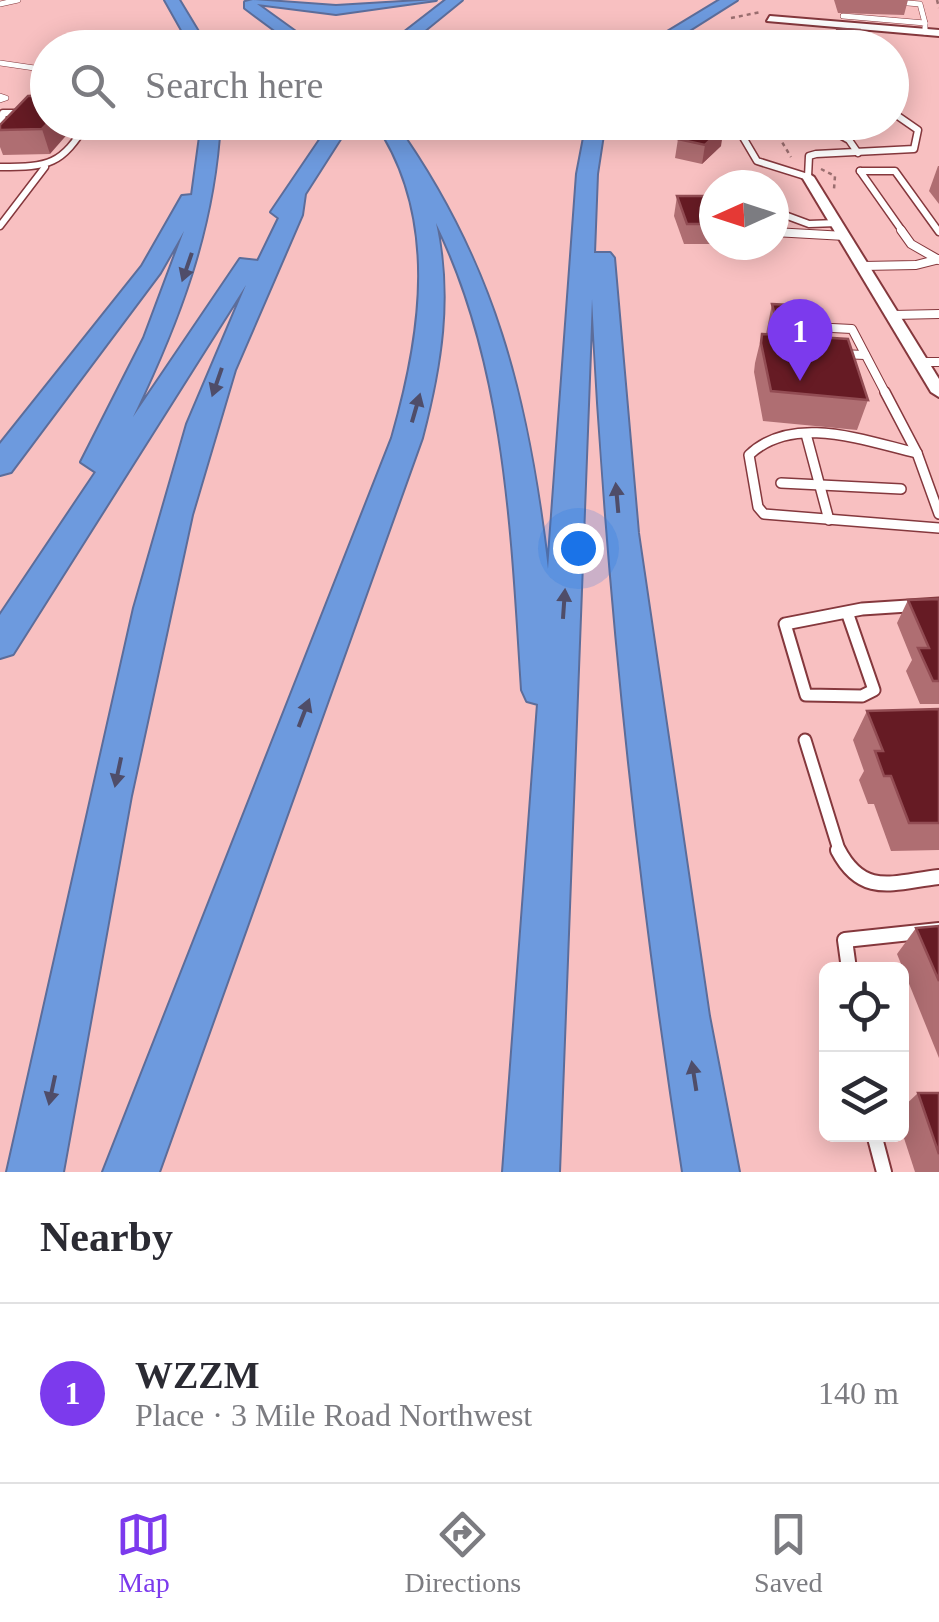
<!DOCTYPE html>
<meta charset="utf-8">
<style>
:root{--surface:#fff;--page:#f7f7f7;--text:#2b2b33;--muted:#7c7c81;--line:#e1e1e2;--accent:#7c3aed}
body{margin:0;font-family:"Times New Roman",serif;background:var(--page);color:var(--text)}
.controls{position:absolute;right:30px;bottom:30px;display:grid;overflow:hidden;border-radius:15px;box-shadow:0 5px 25px #0003}
.controls button{width:90px;height:90px;display:grid;place-items:center;padding:0;border:0;border-bottom:2px solid var(--line);background:var(--surface);color:var(--text);font:50px sans-serif}
.compass{position:absolute;left:699px;top:170px;width:90px;height:90px;border-radius:50%;background:var(--surface);box-shadow:0 5px 25px #0003;rotate:267deg}
.you{position:absolute;left:578px;top:548px;width:35px;height:35px;margin:-25px;border:8px solid #fff;border-radius:50%;background:#1a73e8;box-shadow:0 0 0 15px #1a73e833}
.badge{display:grid;place-items:center;width:65px;height:65px;border-radius:50%;background:var(--accent);color:#fff;font-size:32px;font-weight:700}
.pin{position:absolute;translate:-50% -82px;filter:drop-shadow(0 2px 5px #0008)}
.pin::after{content:'';position:absolute;top:52px;width:35px;height:30px;background:inherit;clip-path:polygon(0 0,100% 0,50% 100%)}
.list{margin:0;padding:0;list-style:none}
h2{display:flex;justify-content:space-between;align-items:center;height:130px;margin:0;padding:0 40px;font-size:42px}
h2 small{font-size:32px;font-weight:400;color:var(--muted)}
.list li{display:grid;grid-template-columns:65px 1fr auto;gap:30px;align-items:center;box-sizing:border-box;height:180px;padding:0 40px;border-top:2px solid var(--line)}
.list b{display:block;font-size:38px;white-space:nowrap}
.list p{margin:0;font-size:32px;white-space:nowrap;color:var(--muted)}
.list em{font-size:32px;font-style:normal;color:var(--muted)}
.icon{flex:none;width:55px;height:55px;fill:none;stroke:currentColor;stroke-width:2;stroke-linecap:round;stroke-linejoin:round}
.map{position:relative;flex:none;width:939px;height:1172px;overflow:hidden}
.search{position:absolute;background:var(--surface);box-shadow:0 5px 25px #0003;left:30px;right:30px;top:30px;height:110px;display:flex;align-items:center;gap:25px;box-sizing:border-box;padding:0 35px;border-radius:55px;color:var(--muted);font-size:38px}
.sheet{height:310px;background:var(--surface)}
nav{display:flex;justify-content:space-around;align-items:center;box-sizing:border-box;height:140px;border-top:2px solid var(--line);background:var(--surface);font-size:28px;color:var(--muted)}
nav a{display:grid;justify-items:center;gap:5px}
nav .on{color:var(--accent)}
.map>svg:first-child{display:block}
.lines{fill:none;stroke-linecap:round;stroke-linejoin:round}
.lane-far5-casing{stroke:#85383d;stroke-width:6}
.lane-far4-casing{stroke:#85383d;stroke-width:9}
.lane-far3-casing{stroke:#85383d;stroke-width:10}
.lane-far2-casing{stroke:#85383d;stroke-width:12}
.lane-far1-casing{stroke:#85383d;stroke-width:15}
.lane-casing{stroke:#85383d;stroke-width:18}
.street-casing{stroke:#85383d;stroke-width:4}
.highway-casing{stroke:#5c6d9a;stroke-width:4}
.path{stroke:#9a6e6f;stroke-width:2.5;stroke-dasharray:4 4;stroke-linecap:butt}
.lane-far5{stroke:#fff;stroke-width:5}
.lane-far4{stroke:#fff;stroke-width:6}
.lane-far3{stroke:#fff;stroke-width:8}
.lane-far2{stroke:#fff;stroke-width:9}
.lane-far1{stroke:#fff;stroke-width:11}
.lane{stroke:#fff;stroke-width:14}
.street{fill:#fff;fill-rule:evenodd}
.highway{fill:#6d9ade;fill-rule:evenodd}
.wall{fill:#af6e72}
.shaded-wall{fill:#924c53}
.building{fill:#661b24;stroke:#924c53;stroke-width:2.5}
.oneway{fill:#4f4d69}
</style>
<div class="map">
<svg width="939" height="1172" viewBox="0 0 939 1172">
<rect width="100%" height="100%" fill="#f8c0c1"/>
<g class="lines">
<defs>
<g id="lane-far5">
<polyline points="872,0 920,4 925,23"/>
<polyline points="0,4 18,0"/>
<polyline points="843,16 925,23 925,32"/>
<polyline points="0,63 48,70"/>
<polyline points="0,96 6,98 0,100"/>
</g>
<g id="lane-far4">
<polyline points="734,122 757,161 808,177 809,156 816,154 914,149 918,130 892,112"/>
<polyline points="817,122 849,140 858,153"/>
<polyline points="0,140 3,113 48,113"/>
<path d="M0,167C50,167 61,165 88,122"/>
<polyline points="860,171 903,232"/>
<polyline points="860,171 895,171 939,232"/>
<polyline points="774,211 809,224 837,223"/>
<polyline points="0,226 45,167"/>
</g>
<g id="lane-far3">
<polyline points="901,230 911,244 939,260"/>
<polyline points="774,232 845,236"/>
<polyline points="863,266 916,265 939,259"/>
<polyline points="893,315 939,314"/>
<polyline points="815,336 812,327 852,329 886,394"/>
<polyline points="840,354 865,355"/>
<polyline points="921,362 939,362"/>
</g>
<g id="lane-far2">
<polyline points="885,392 917,453 939,514"/>
<polyline points="806,434 829,520"/>
<path d="M917,453C865,441 793,413 749,455L758,507L764,514L939,528"/>
<polyline points="781,483 901,489"/>
</g>
<g id="lane-far1">
<polyline points="847,612 874,690 862,696 806,695 785,624 862,609 939,604"/>
<polyline points="805,740 840,853"/>
</g>
<g id="lane">
<path d="M838,850C863,898 894,882 939,877"/>
<polyline points="849,969 845,940 939,930"/>
<polyline points="874,1134 884,1172"/>
</g>
<g id="street">
<polygon points="770,16 939,30 939,36 767,21"/>
<polygon points="808,173 814,177 939,379 939,397 931,392 802,177"/>
</g>
<g id="highway">
<polygon points="165,0 179,0 208,48 192,48"/>
<polygon points="253,0 336,6 436,0 336,14 257,4 318,48 299,48 245,8 245,2"/>
<polygon points="446,0 462,0 403,48 384,48"/>
<polygon points="720,0 737,0 661,48 641,48"/>
<path d="M202,122H220C214,230 179,321 133,417L240,259L258,261L279,218L271,212L332,122H351L305,194L302,215L235,370L192,515L131,796L63,1172H7L134,608L187,424L246,285L13,654L0,658V615L96,472L81,462L144,338L184,231L160,273L11,472L0,475V444L142,266L182,196L192,195Z"/>
<path d="M375,122H394C495,263 528,398 548,569L577,174L587,122H605L597,174L594,253H610L614,258L638,533L709,1016L739,1172H683C638,883 607,591 592,299L559,1172H503L538,704L527,701L522,690C512,534 506,366 436,223C452,298 441,365 422,438L159,1172H103L392,438C422,334 440,217 375,122Z"/>
</g>
</defs>
<use href="#lane-far5" class="lane-far5-casing"/>
<use href="#lane-far4" class="lane-far4-casing"/>
<use href="#lane-far3" class="lane-far3-casing"/>
<use href="#lane-far2" class="lane-far2-casing"/>
<use href="#lane-far1" class="lane-far1-casing"/>
<use href="#lane" class="lane-casing"/>
<use href="#street" class="street-casing"/>
<use href="#highway" class="highway-casing"/>
<g class="path">
<polyline points="937,0 939,8"/>
<polyline points="731,18 761,12"/>
<polyline points="693,48 711,31"/>
<polyline points="770,122 791,157"/>
<polyline points="821,169 835,176 834,189"/>
</g>
<use href="#lane-far5" class="lane-far5"/>
<use href="#lane-far4" class="lane-far4"/>
<use href="#lane-far3" class="lane-far3"/>
<use href="#lane-far2" class="lane-far2"/>
<use href="#lane-far1" class="lane-far1"/>
<use href="#lane" class="lane"/>
<use href="#street" class="street"/>
<use href="#highway" class="highway"/>
</g>
<g class="wall">
<polygon points="834,0 908,0 904,15 838,13"/>
<polygon points="837,29 869,47 869,48 838,48 834,39"/>
<polygon points="48,95 50,154 3,155 0,147 0,125"/>
<polygon points="849,122 891,122 890,125 864,129"/>
<polygon points="678,139 721,146 702,164 675,158"/>
<polygon points="938,166 939,166 939,204 929,191"/>
<polygon points="677,196 714,196 714,244 684,244 674,216"/>
<polygon points="772,304 817,337 868,400 857,430 763,421 754,372 755,363 762,334 766,334"/>
<polygon points="939,599 939,704 920,704 906,671 912,660 897,623 908,600"/>
<polygon points="939,709 939,850 891,851 874,804 868,804 859,780 864,771 853,740 867,711"/>
<polygon points="939,926 939,1058 897,954 916,928"/>
<polygon points="918,1093 939,1093 939,1172 915,1172 902,1132 902,1108"/>
</g>
<g class="shaded-wall">
<polygon points="49,122 78,122 50,154 42,129"/>
<polygon points="866,122 891,122 890,125 864,129"/>
<polygon points="724,127 721,146 702,164 705,145"/>
</g>
<g class="building">
<polygon points="837,29 860,30 869,47 844,46"/>
<polygon points="48,95 48,122 49,122 42,129 0,130 0,125 28,96"/>
<polygon points="697,122 703,122 724,127 705,145 678,139"/>
<polygon points="677,196 714,196 714,224 687,224"/>
<polygon points="772,304 808,306 817,337 848,339 868,400 771,391 761,343 762,334 780,335"/>
<polygon points="939,599 939,681 933,681 918,648 929,648 908,600"/>
<polygon points="939,709 939,823 909,823 891,776 884,776 875,751 883,751 867,711"/>
<polygon points="939,926 939,981 916,928"/>
<polygon points="918,1093 939,1093 939,1154"/>
</g>
<defs><path id="oneway-solid" d="M-6-.8H1V-3.2L6.5 0L1 3.2V.8H-6Z" transform="scale(2.5)"/></defs>
<g class="oneway">
<use href="#oneway-solid" transform="translate(187 267) rotate(109)"/>
<use href="#oneway-solid" transform="translate(217 382) rotate(109)"/>
<use href="#oneway-solid" transform="translate(416 408) rotate(-74)"/>
<use href="#oneway-solid" transform="translate(617 498) rotate(-95)"/>
<use href="#oneway-solid" transform="translate(564 604) rotate(-86)"/>
<use href="#oneway-solid" transform="translate(304 713) rotate(-69)"/>
<use href="#oneway-solid" transform="translate(118 772) rotate(102)"/>
<use href="#oneway-solid" transform="translate(694 1076) rotate(-99)"/>
<use href="#oneway-solid" transform="translate(52 1090) rotate(102)"/>
</g>
</svg>
<div class="controls">
<button><svg class="icon" aria-label="locate" viewBox="0 0 24 24"><circle cx="12" cy="12" r="6"/><path d="M12 2v4M12 18v4M2 12h4M18 12h4"/></svg></button>
<button><svg class="icon" aria-label="layers" viewBox="0 0 24 24"><path d="M12 4l9 5-9 5-9-5zM3 14l9 5 9-5"/></svg></button>
</div>
<svg class="compass" viewBox="-18 -18 36 36"><path d="M0-13l5 13h-10z" fill="#e53935"/><path d="M0 13l5-13h-10z" fill="#7c7c81"/></svg>
<div class="you"></div>
<div class="pin badge" style="left:800px;top:381px">1</div>
<div class="search"><svg class="icon" aria-label="search" viewBox="0 0 24 24"><circle cx="10" cy="10" r="6"/><path d="M15 15l6 6"/></svg>Search here</div>
</div>
<section class="sheet">
<h2>Nearby<small></small></h2>
<ul class="list">
<li><span class="badge">1</span><div><b>WZZM</b><p>Place · 3 Mile Road Northwest</p></div><em>140 m</em></li>
</ul>
</section>
<nav>
<a class="on"><svg class="icon" aria-label="map" viewBox="0 0 24 24"><path d="M3 6l6-2 6 2 6-2v14l-6 2-6-2-6 2zM9 4v14M15 6v14"/></svg>Map</a>
<a><svg class="icon" aria-label="directions" viewBox="0 0 24 24"><path d="M12 3l9 9-9 9-9-9zM9 14v-3h6M13 9l2 2-2 2"/></svg>Directions</a>
<a><svg class="icon" aria-label="saved" viewBox="0 0 24 24"><path d="M7 4h10v16l-5-4-5 4z"/></svg>Saved</a>
</nav>
